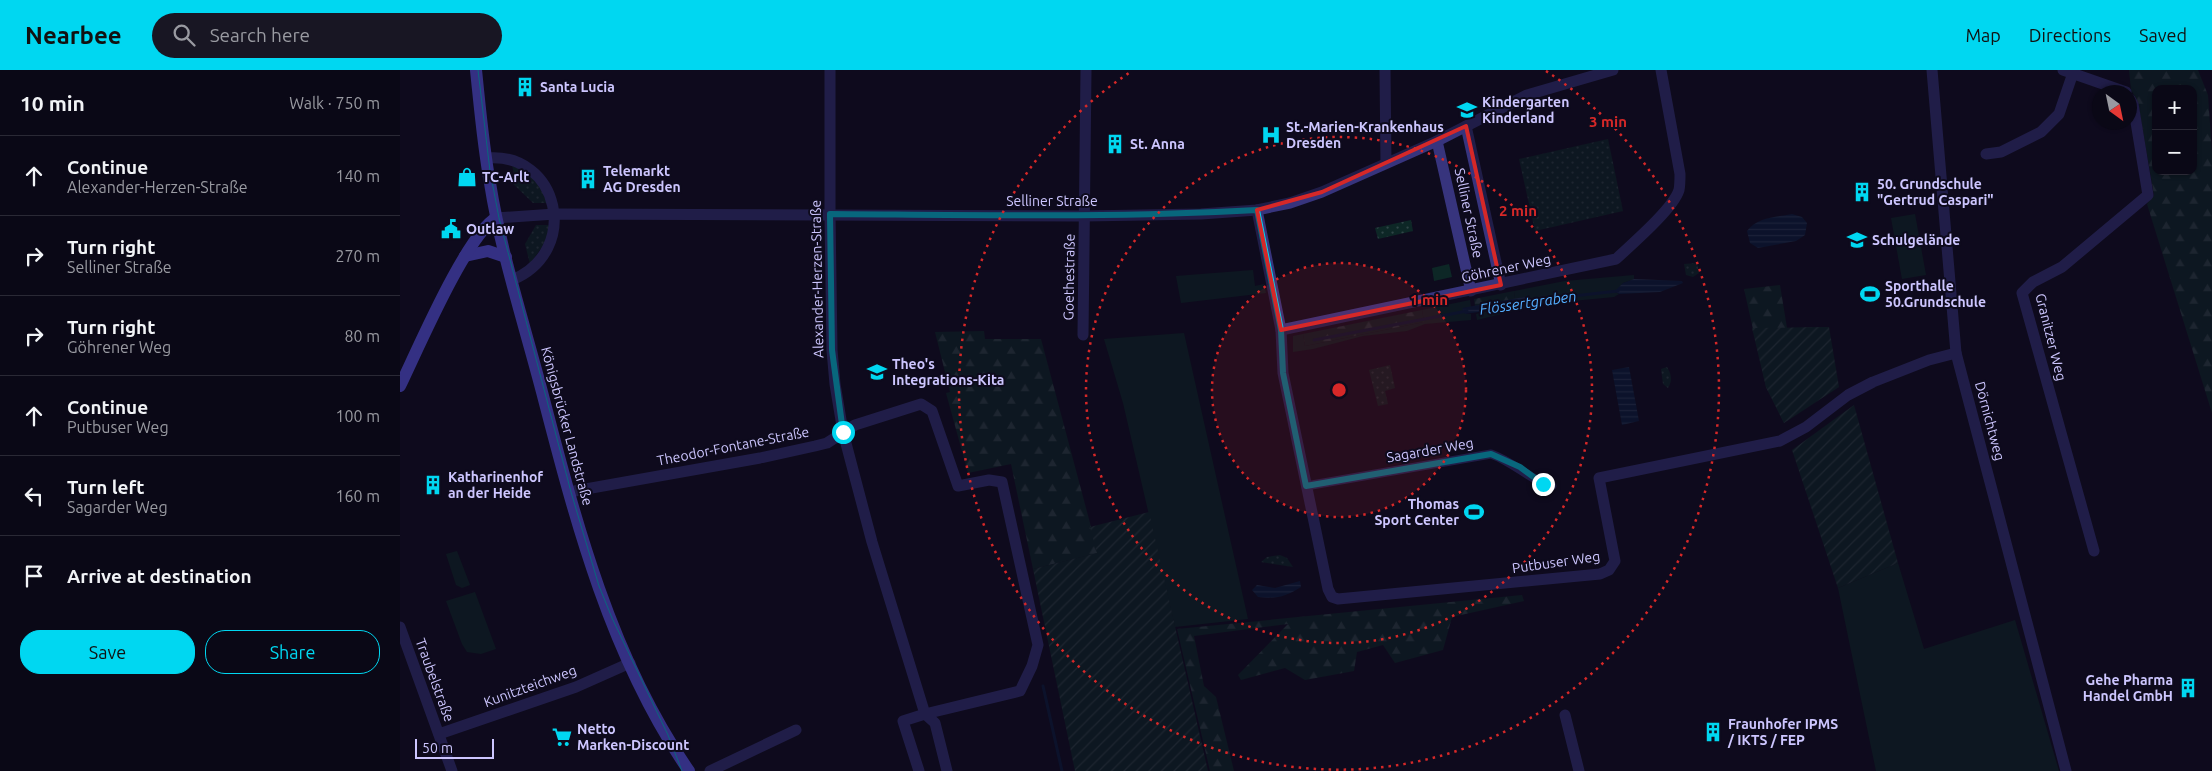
<!DOCTYPE html>
<meta charset="utf-8">
<style>
:root{--surface:#0a0816;--page:#181623;--text:#f1f3f6;--muted:#999aa1;--line:#2a2935;--accent:#00d7f1}
body{margin:0;font-family:Ubuntu,sans-serif;background:var(--page);color:var(--text)}
.controls{position:absolute;right:15px;top:15px;display:grid;overflow:hidden;border-radius:10px;box-shadow:0 1px 4px #0004}
.controls button{width:45px;height:45px;display:grid;place-items:center;padding:0;border:0;border-bottom:1px solid var(--line);background:var(--surface);color:var(--text);font:25px sans-serif}
.compass{position:absolute;left:1692px;top:15px;width:45px;height:45px;border-radius:50%;background:var(--surface);box-shadow:0 1px 4px #0004;rotate:147deg}
.scale{position:absolute;left:15px;bottom:12px;width:79px;box-sizing:border-box;padding-left:5px;border:2px solid #cdc6ff;border-top:0;font-size:14px;line-height:18px;white-space:nowrap;color:#cdc6ff;-webkit-text-stroke:4px #0e0b1d;paint-order:stroke}
.stop{position:absolute;width:15px;height:15px;margin:-11px;border:4px solid #00d7f1;border-radius:50%;background:#fff}
.stop.end{background:#00d7f1;border-color:#fff;box-shadow:0 1px 5px #0008}
.list{margin:0;padding:0;list-style:none}
h2{display:flex;justify-content:space-between;align-items:center;height:65px;margin:0;padding:0 20px;font-size:21px}
h2 small{font-size:16px;font-weight:400;color:var(--muted)}
.list li{display:grid;grid-template-columns:32px 1fr auto;gap:15px;align-items:center;box-sizing:border-box;height:80px;padding:0 20px;border-top:1px solid var(--line)}
.list b{display:block;font-size:19px;white-space:nowrap}
.list p{margin:0;font-size:16px;white-space:nowrap;color:var(--muted)}
.list em{font-size:16px;font-style:normal;color:var(--muted)}
.actions{display:flex;gap:10px;padding:15px 20px}
.actions a{flex:1;padding:11px 0;border:1px solid var(--accent);border-radius:20px;text-align:center;font-size:18px;color:var(--accent)}
.actions .main{background:var(--accent);color:#111}
.icon{flex:none;width:28px;height:28px;fill:none;stroke:currentColor;stroke-width:2;stroke-linecap:round;stroke-linejoin:round}
.map{position:relative;flex:none;width:1812px;height:701px;overflow:hidden}
header{display:flex;align-items:center;gap:30px;box-sizing:border-box;height:70px;padding:0 25px;background:var(--accent);color:#111}
header strong{font-size:24px}
nav{display:flex;gap:28px;margin-inline-start:auto;font-size:18px}
.search{width:350px;height:45px;background:var(--page);display:flex;align-items:center;gap:12px;box-sizing:border-box;padding:0 18px;border-radius:28px;color:var(--muted);font-size:19px}
main{display:flex}
aside{flex:1;background:var(--surface)}
.map>svg:first-child{display:block}
.grass{fill:#0d2726}
.forest{fill:url(#forest-firs);fill-rule:evenodd}
.park{fill:url(#park-dots)}
.garden{fill:url(#garden-furrows)}
.water{fill:url(#water-rules)}
.lines{fill:none;stroke-linecap:round;stroke-linejoin:round}
.stream{stroke:#091c3d;stroke-width:3}
.pedestrian{stroke:#37347d;stroke-width:9}
.minor{stroke:#37347d;stroke-width:11}
.secondary{stroke:#635dff;stroke-width:12}
.tram{stroke:#00d7f1;stroke-width:1}
.route{stroke:#00d7f1;stroke-width:6}
.marked{fill:none;stroke:#d62828;stroke-width:4;stroke-linejoin:round}
.ring{fill:none;stroke:#d62828;stroke-width:2.5;stroke-dasharray:2.5 5}
.labels{text-anchor:middle;stroke-width:4;stroke-linejoin:round;paint-order:stroke}
.poi-label{font-size:14px;font-weight:bold;fill:#cdc6ff;stroke:#0e0b1d;text-anchor:start}
.street-label{font-size:14px;fill:#cdc6ff;stroke:#0e0b1d}
.water-label{font-size:15px;font-style:italic;fill:#54aeff;stroke:#0e0b1d}
.centre{fill:#d62828;stroke:#0e0b1d;stroke-width:2.5}
.ring-label{font-size:15px;text-anchor:middle;font-weight:bold;fill:#d62828;stroke:#0e0b1d;stroke-width:4;stroke-linejoin:round;paint-order:stroke}
</style>
<header>
<strong>Nearbee</strong>
<div class="search"><svg class="icon" aria-label="search" viewBox="0 0 24 24"><circle cx="10" cy="10" r="6"/><path d="M15 15l6 6"/></svg>Search here</div>
<nav><a>Map</a><a>Directions</a><a>Saved</a></nav>
</header>
<main>
<aside>
<h2>10 min<small>Walk · 750 m</small></h2>
<ul class="list">
<li><svg class="icon" aria-label="ahead" viewBox="0 0 24 24"><path d="M12 20V5M6 11l6-6 6 6"/></svg><div><b>Continue</b><p>Alexander-Herzen-Straße</p></div><em>140 m</em></li>
<li><svg class="icon" aria-label="right" viewBox="0 0 24 24"><path d="M7 20v-9h11M14 6l5 5-5 5"/></svg><div><b>Turn right</b><p>Selliner Straße</p></div><em>270 m</em></li>
<li><svg class="icon" aria-label="right" viewBox="0 0 24 24"><path d="M7 20v-9h11M14 6l5 5-5 5"/></svg><div><b>Turn right</b><p>Göhrener Weg</p></div><em>80 m</em></li>
<li><svg class="icon" aria-label="ahead" viewBox="0 0 24 24"><path d="M12 20V5M6 11l6-6 6 6"/></svg><div><b>Continue</b><p>Putbuser Weg</p></div><em>100 m</em></li>
<li><svg class="icon" aria-label="left" viewBox="0 0 24 24"><path d="M17 20v-9H6M10 6l-5 5 5 5"/></svg><div><b>Turn left</b><p>Sagarder Weg</p></div><em>160 m</em></li>
<li><svg class="icon" aria-label="arrive" viewBox="0 0 24 24"><path d="M6 21V4h12l-3 4 3 4H6"/></svg><div><b>Arrive at destination</b></div></li>
</ul>
<div class="actions"><a class="main">Save</a><a>Share</a></div>
</aside>
<div class="map">
<svg width="1812" height="701" viewBox="0 0 1812 701">
<defs>
<pattern id="forest-firs" width="22" height="20" patternUnits="userSpaceOnUse" patternTransform="scale(1.25)"><rect width="22" height="20" fill="#0d2726"/><path d="M5 1l3.5 6h-7zM16 11l3.5 6h-7z" fill="#2f4547"/></pattern>
<pattern id="park-dots" width="8" height="8" patternUnits="userSpaceOnUse" patternTransform="scale(1.25)"><rect width="8" height="8" fill="#0d2726"/><path d="M2 2h.1M6 6h.1" fill="none" stroke="#2f4547" stroke-width="1.8" stroke-linecap="round"/></pattern>
<pattern id="garden-furrows" width="10" height="10" patternUnits="userSpaceOnUse" patternTransform="scale(1.25)"><rect width="10" height="10" fill="#0d2726"/><path d="M-1 1l2-2M0 10L10 0M9 11l2-2" fill="none" stroke="#2f4547"/></pattern>
<pattern id="water-rules" width="6" height="5" patternUnits="userSpaceOnUse" patternTransform="scale(1.25)"><rect width="6" height="5" fill="#091c3d"/><path d="M0 2.5h6" fill="none" stroke="#2c3c5a"/></pattern>
</defs>
<rect width="100%" height="100%" fill="#0e0b1d"/>
<g class="grass">
<polygon points="1515,144 1526,205 1502,209 1491,148"/>
<polygon points="1049,194 1052,207 1034,211 1032,198"/>
<polygon points="853,200 855,216 864,214 866,223 781,233 776,206"/>
<polygon points="1234,205 1234,209 1223,213 1215,222 1219,224 1214,227 1141,234 1077,250 1076,244 1138,230 1124,227 1115,229 1114,221 1165,211"/>
<polygon points="1070,230 1071,237 1063,238 1065,244 1071,244 1071,250 1025,254 1007,261 963,266 913,279 893,282 893,266 903,264 905,276 1024,252 1022,240"/>
<polygon points="784,263 848,549 775,557 723,333 704,269"/>
<polygon points="57,481 70,515 62,518 56,515 46,484"/>
<polygon points="1498,493 1524,579 1615,550 1659,701 1476,701 1438,518"/>
<polygon points="75,522 96,579 81,584 67,582 62,574 46,531"/>
</g>
<g class="forest">
<path d="M1729,0H1798L1808,25L1812,83V343L1747,134L1754,125L1738,32L1731,20ZM1756,19H1793V101H1756Z"/>
<polygon points="1380,215 1387,258 1429,257 1384,353 1366,317 1344,219"/>
<polygon points="1114,221 1115,229 1075,236 1074,229"/>
<polygon points="1022,240 1024,252 905,276 903,264"/>
<polygon points="584,261 585,269 641,269 698,483 633,499 611,394 568,403 546,323 550,322 535,262"/>
<polygon points="1122,525 1124,531 1052,547 1043,580 995,593 983,575 957,582 954,601 905,610 885,598 841,610 838,605 888,554 794,566 804,616 816,627 834,701 810,701 777,559"/>
</g>
<g class="park">
<polygon points="1208,69 1223,141 1135,161 1119,89"/>
<polygon points="112,95 135,109 150,133 133,133 110,111 108,106 114,104"/>
<polygon points="1011,150 1013,161 978,169 975,158"/>
<polygon points="136,155 152,155 149,167 130,194 125,174"/>
<polygon points="1297,193 1299,203 1293,207 1286,205 1284,194"/>
<polygon points="990,295 995,318 985,321 988,334 978,336 969,300"/>
<path d="M1267,297C1271,304 1273,310 1268,318L1263,314L1261,299Z"/>
<polygon points="880,485 887,488 893,497 861,492 867,487"/>
</g>
<g class="garden">
<polygon points="1429,257 1439,317 1384,353 1366,317 1352,258"/>
<polygon points="1454,335 1498,493 1438,518 1392,380"/>
<polygon points="749,442 808,701 675,701 633,499 697,483 690,457"/>
</g>
<g class="water">
<path d="M1392,144L1402,147L1407,153L1405,165L1396,171L1358,178L1350,173L1347,161C1357,147 1376,147 1392,144Z"/>
<polygon points="1234,209 1282,211 1283,213 1260,222 1219,224 1215,221 1223,213"/>
<polygon points="1124,227 1140,229 1106,238 1065,244 1062,238"/>
<polygon points="1229,297 1239,351 1222,355 1212,300"/>
<path d="M900,511L901,517C886,527 875,529 858,527L852,520L857,515L875,518Z"/>
</g>
<g class="lines">
<g class="stream">
<polyline points="1137,230 1218,221"/>
<polyline points="914,270 1067,241"/>
<polyline points="643,616 662,701"/>
</g>
<path class="pedestrian" d="M906,416L1091,384C1114,392 1131,411 1152,416"/>
<g class="minor">
<polyline points="430,0 430,144 432,280 435,314 443,362 472,472 525,644 503,651 519,701"/>
<polyline points="985,0 986,93"/>
<polyline points="1532,0 1556,283 1666,701"/>
<polyline points="1663,0 1726,22"/>
<polyline points="1066,56 1101,215"/>
<polyline points="1037,71 1071,221"/>
<polyline points="1586,84 1601,82 1641,62 1659,44 1674,0"/>
<path d="M86,88C159,81 182,181 112,210"/>
<polyline points="857,140 881,260 883,303 928,519 932,527 938,529 1200,504 1209,500 1215,491 1199,408 1380,371 1406,357 1448,325 1473,312 1529,290 1556,283"/>
<polyline points="96,148 155,144 684,146 801,144 857,140 890,133 922,122 1037,71 1127,25 1213,0"/>
<path d="M881,260L1216,189C1232,174 1273,139 1279,120C1280,115 1280,109 1280,104L1261,0"/>
<polyline points="683,265 686,0"/>
<polyline points="169,422 360,388 415,376 427,373 455,355 521,334 532,341 558,416 589,410 602,412 638,575 632,596 620,621 525,644"/>
<polyline points="1694,481 1622,223 1633,212 1662,197 1748,125 1733,34 1730,29"/>
<polyline points="0,557 52,701"/>
<polyline points="525,644 535,653 547,701"/>
<polyline points="1165,645 1179,701"/>
<polyline points="39,664 176,617 230,593"/>
<polyline points="310,701 396,660"/>
</g>
<g class="secondary">
<path d="M76,0C80,38 83,75 90,113C101,183 124,253 142,322C176,453 211,588 289,701"/>
<polyline points="65,186 88,181 106,187"/>
<path d="M0,316C18,279 66,166 96,148"/>
</g>
<polyline class="tram" points="78,0 90,101 99,148 171,422 199,516 212,548 268,665 282,701"/>
</g>
<g class="lines">
<path class="route" d="M443,362L432,280L430,144C572,145 715,148 857,140L881,260L883,303L906,416L1091,384L1120,397L1143,414"/>
</g>
<path d="M0 0H1812V701H0ZM1066,56L1101,215L881,260L857,140L922,122Z" fill="#0e0b1d" fill-opacity=".55" fill-rule="evenodd"/>
<path class="marked" d="M1066,56L1101,215L881,260L857,140L922,122Z"/>
<circle cx="939" cy="320" r="127" fill="#d62828" fill-opacity=".12"/>
<g class="ring">
<circle cx="939" cy="320" r="127"/>
<circle cx="939" cy="320" r="253"/>
<path d="M1146 1A380 380 0 1 1 732 1"/>
</g>
<defs>
<symbol id="building-bare" viewBox="-9 -9 18 18"><path d="M-4-6H4V6H1V3H-1V6H-4ZM-2.5-4.3h1.7v1.8h-1.7ZM.8-4.3h1.7v1.8H.8ZM-2.5-1h1.7V.8h-1.7ZM.8-1h1.7V.8H.8Z" fill="#00d7f1" stroke="#0e0b1d" stroke-width="2.5" paint-order="stroke"/></symbol>
<symbol id="school-bare" viewBox="-9 -9 18 18"><path d="M0-5L7-2L0 1L-7-2ZM-4 1L0 2.5L4 1V4Q0 6-4 4Z" fill="#00d7f1" stroke="#0e0b1d" stroke-width="2.5" paint-order="stroke"/></symbol>
<symbol id="hospital-bare" viewBox="-9 -9 18 18"><path d="M-5-5h3v3.5h4V-5h3V5h-3V1.5h-4V5h-3Z" fill="#00d7f1" stroke="#0e0b1d" stroke-width="2.5" paint-order="stroke"/></symbol>
<symbol id="shop-bare" viewBox="-9 -9 18 18"><path d="M-5-2.5h2.3a2.7 3.5 0 0 1 5.4 0H5L5.5 6h-11ZM-1.5-2.5h3a1.5 2.3 0 0 0-3 0Z" fill="#00d7f1" stroke="#0e0b1d" stroke-width="2.5" paint-order="stroke"/></symbol>
<symbol id="civic-bare" viewBox="-9 -9 18 18"><path d="M-.6-6.5H3V-4.5H.6V-3L4-1V1h2V6H-6V1h2V-1L-.6-3ZM-1.2 2.5V6h2.4V2.5Z" fill="#00d7f1" stroke="#0e0b1d" stroke-width="2.5" paint-order="stroke"/></symbol>
<symbol id="stadium-bare" viewBox="-9 -9 18 18"><path d="M0-5a6.5 5 0 1 0 0 10a6.5 5 0 1 0 0-10ZM-3.5-1.8h7v3.6h-7Z" fill="#00d7f1" stroke="#0e0b1d" stroke-width="2.5" paint-order="stroke"/></symbol>
<symbol id="supermarket-bare" viewBox="-9 -9 18 18"><path d="M-6-5.5h2.5l.6 2H6L4.5 2H-2.5L-4.4-4H-6ZM-1.5 3.2a1.3 1.3 0 1 0 .1 0ZM3 3.2a1.3 1.3 0 1 0 .1 0Z" fill="#00d7f1" stroke="#0e0b1d" stroke-width="2.5" paint-order="stroke"/></symbol>
</defs>
<g fill-rule="evenodd">
<use href="#building-bare" x="111" y="3" width="28" height="28"/>
<use href="#school-bare" x="1053" y="26" width="28" height="28"/>
<use href="#hospital-bare" x="857" y="51" width="28" height="28"/>
<use href="#building-bare" x="701" y="60" width="28" height="28"/>
<use href="#shop-bare" x="53" y="93" width="28" height="28"/>
<use href="#building-bare" x="174" y="95" width="28" height="28"/>
<use href="#building-bare" x="1448" y="108" width="28" height="28"/>
<use href="#civic-bare" x="37" y="145" width="28" height="28"/>
<use href="#school-bare" x="1443" y="156" width="28" height="28"/>
<use href="#stadium-bare" x="1456" y="210" width="28" height="28"/>
<use href="#school-bare" x="463" y="288" width="28" height="28"/>
<use href="#building-bare" x="19" y="401" width="28" height="28"/>
<use href="#stadium-bare" x="1060" y="428" width="28" height="28"/>
<use href="#building-bare" x="1774" y="604" width="28" height="28"/>
<use href="#building-bare" x="1299" y="648" width="28" height="28"/>
<use href="#supermarket-bare" x="148" y="653" width="28" height="28"/>
</g>
<g class="labels">
<g class="poi-label">
<text x="140" y="22">Santa Lucia</text>
<text x="1082" y="37">Kindergarten<tspan x="1082" dy="16">Kinderland</tspan></text>
<text x="886" y="62">St.-Marien-Krankenhaus<tspan x="886" dy="16">Dresden</tspan></text>
<text x="730" y="79">St. Anna</text>
<text x="203" y="106">Telemarkt<tspan x="203" dy="16">AG Dresden</tspan></text>
<text x="82" y="112">TC-Arlt</text>
<text x="1477" y="119">50. Grundschule<tspan x="1477" dy="16">"Gertrud Caspari"</tspan></text>
<text x="66" y="164">Outlaw</text>
<text x="1472" y="175">Schulgelände</text>
<text x="1485" y="221">Sporthalle<tspan x="1485" dy="16">50.Grundschule</tspan></text>
<text x="492" y="299">Theo's<tspan x="492" dy="16">Integrations-Kita</tspan></text>
<text x="48" y="412">Katharinenhof<tspan x="48" dy="16">an der Heide</tspan></text>
<text x="1059" y="439" text-anchor="end">Thomas<tspan x="1059" dy="16">Sport Center</tspan></text>
<text x="1773" y="615" text-anchor="end">Gehe Pharma<tspan x="1773" dy="16">Handel GmbH</tspan></text>
<text x="1328" y="659">Fraunhofer IPMS<tspan x="1328" dy="16">/ IKTS / FEP</tspan></text>
<text x="177" y="664">Netto<tspan x="177" dy="16">Marken-Discount</tspan></text>
</g>
<g class="street-label">
<text x="652" y="136">Selliner Straße</text>
<text transform="translate(1069 143) rotate(78)" y="5">Selliner Straße</text>
<text transform="translate(1106 198) rotate(-12)" y="5">Göhrener Weg</text>
<text transform="translate(669 207) rotate(-89)" y="5">Goethestraße</text>
<text transform="translate(417 209) rotate(-91)" y="5">Alexander-Herzen-Straße</text>
<text transform="translate(1651 267) rotate(76)" y="5">Granitzer Weg</text>
<text transform="translate(1590 351) rotate(75)" y="5">Dörnichtweg</text>
<text transform="translate(167 356) rotate(75)" y="5">Königsbrücker Landstraße</text>
<text transform="translate(333 376) rotate(-11)" y="5">Theodor-Fontane-Straße</text>
<text transform="translate(1030 380) rotate(-10)" y="5">Sagarder Weg</text>
<text transform="translate(1156 492) rotate(-8)" y="5">Putbuser Weg</text>
<text transform="translate(35 610) rotate(70)" y="5">Traubelstraße</text>
<text transform="translate(130 616) rotate(-20)" y="5">Kunitzteichweg</text>
</g>
<g class="water-label">
<text transform="translate(1128 233) rotate(-8)" y="5">Flössertgraben</text>
</g>
</g>
<circle cx="939" cy="320" r="8" class="centre"/>
<g class="ring-label">
<text x="1208" y="57">3 min</text>
<text x="1118" y="146">2 min</text>
<text x="1029" y="235">1 min</text>
</g>
</svg>
<div class="controls">
<button>+</button>
<button>−</button>
</div>
<svg class="compass" viewBox="-18 -18 36 36"><path d="M0-13l5 13h-10z" fill="#e53935"/><path d="M0 13l5-13h-10z" fill="#999aa1"/></svg>
<div class="scale">50 m</div>
<div class="stop" style="left:443px;top:362px"></div>
<div class="stop end" style="left:1143px;top:414px"></div>
</div>
</main>
